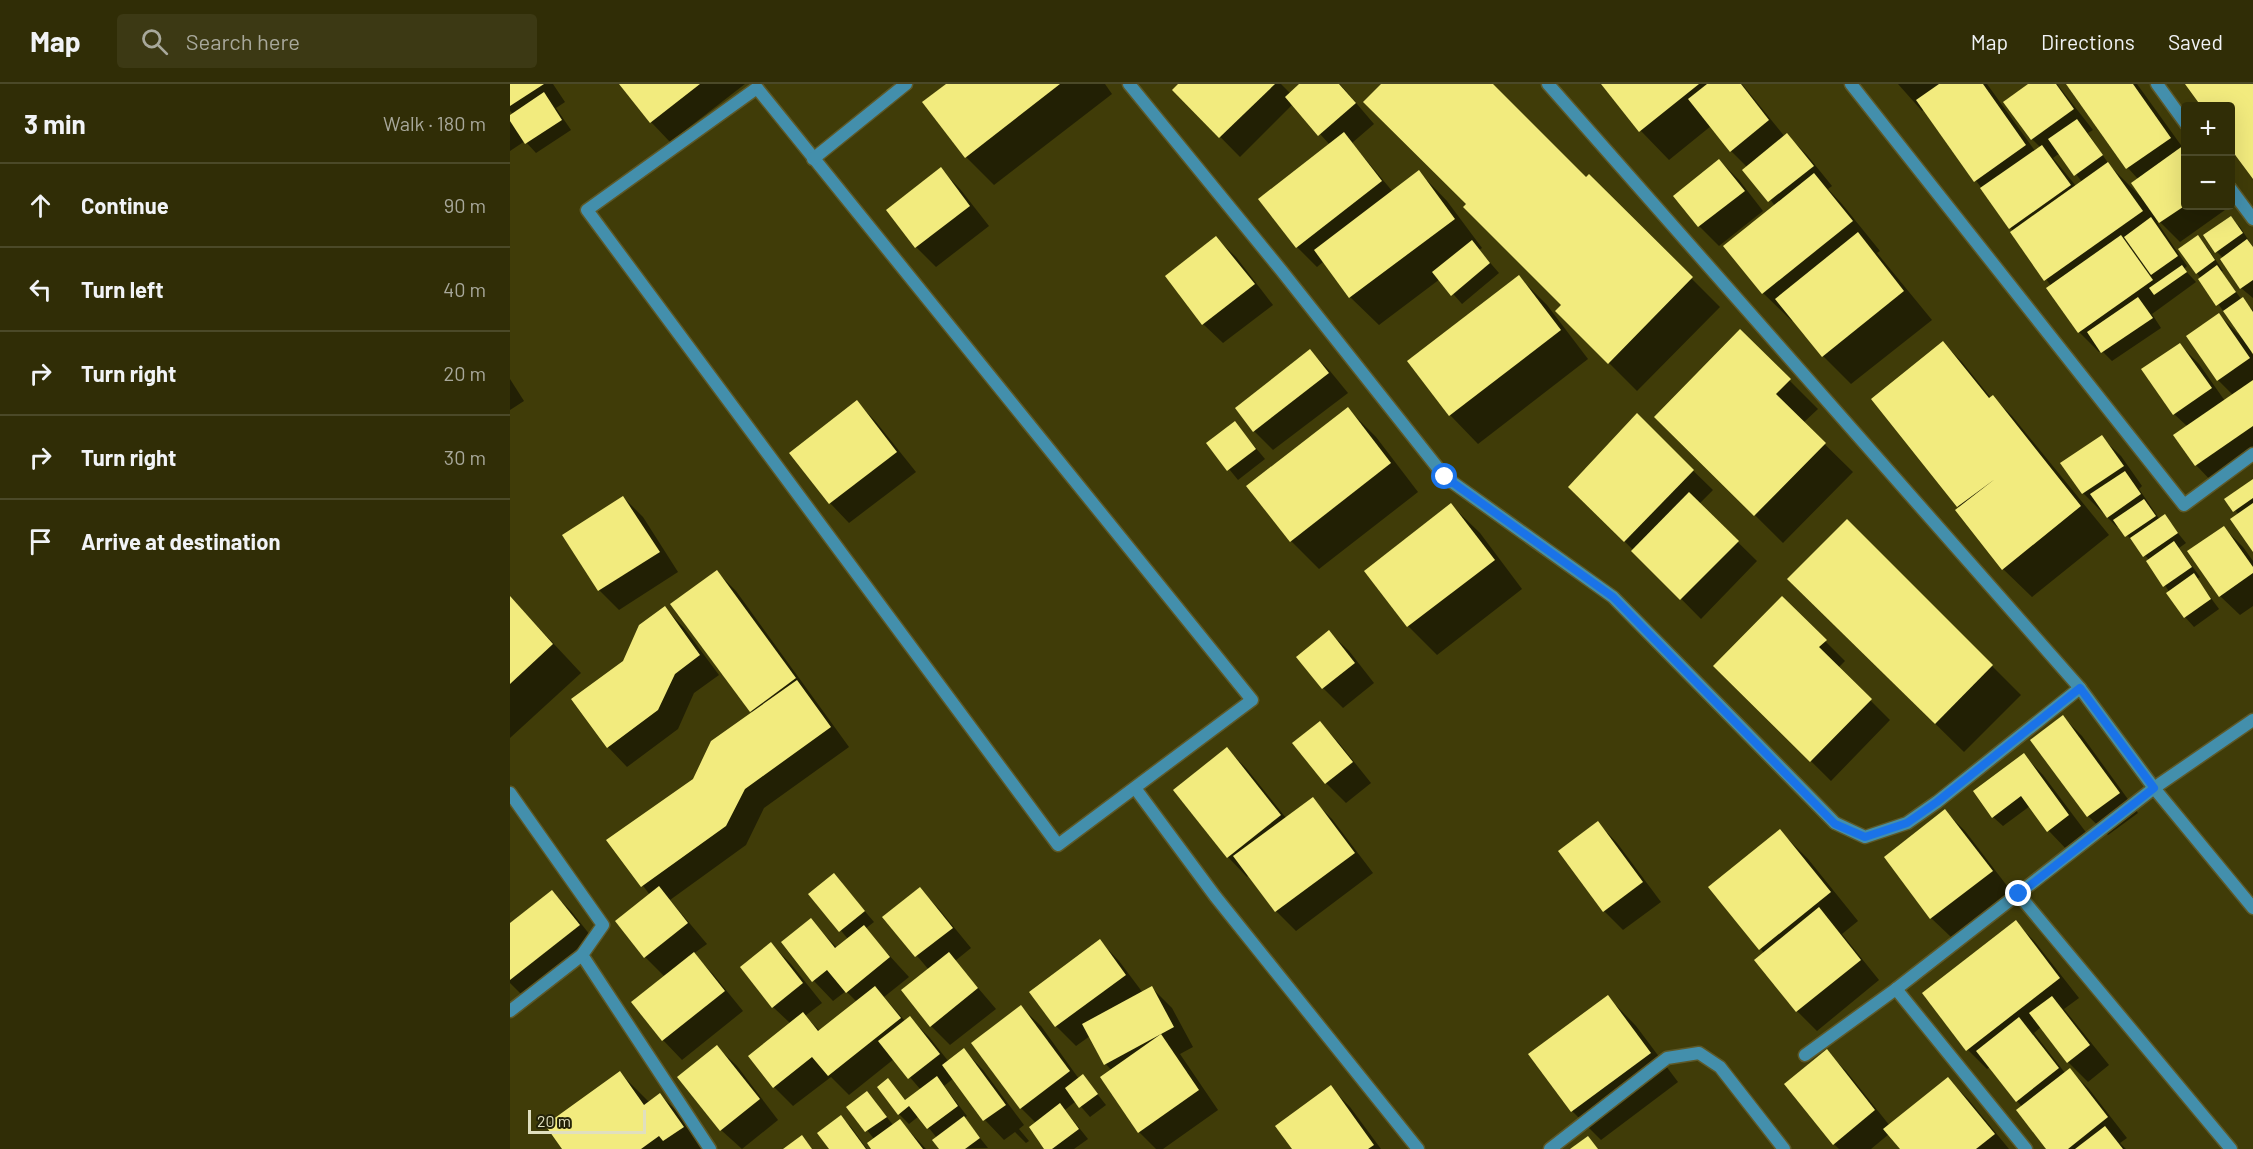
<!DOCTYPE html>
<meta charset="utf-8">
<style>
:root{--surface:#302d06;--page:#3c3914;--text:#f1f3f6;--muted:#a8a89b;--line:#4b4928}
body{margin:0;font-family:Barlow,sans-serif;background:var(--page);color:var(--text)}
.controls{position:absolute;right:18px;top:18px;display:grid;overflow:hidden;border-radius:6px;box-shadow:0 6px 24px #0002}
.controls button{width:54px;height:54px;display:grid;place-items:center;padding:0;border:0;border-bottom:2px solid var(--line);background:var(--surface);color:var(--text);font:30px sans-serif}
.scale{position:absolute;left:18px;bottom:15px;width:118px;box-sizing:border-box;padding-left:6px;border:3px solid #e0dfbf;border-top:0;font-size:16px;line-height:21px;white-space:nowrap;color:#e0dfbf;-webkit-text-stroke:4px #242308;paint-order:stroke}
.stop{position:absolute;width:18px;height:18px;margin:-14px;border:4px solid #1a73e8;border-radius:50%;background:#fff}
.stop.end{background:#1a73e8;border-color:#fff;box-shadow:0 2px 6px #0008}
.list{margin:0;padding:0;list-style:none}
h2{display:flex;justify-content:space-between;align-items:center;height:78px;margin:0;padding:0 24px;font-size:26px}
h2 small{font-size:20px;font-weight:400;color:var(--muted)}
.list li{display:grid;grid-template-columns:39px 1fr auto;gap:18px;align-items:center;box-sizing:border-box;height:84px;padding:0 24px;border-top:2px solid var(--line)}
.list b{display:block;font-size:22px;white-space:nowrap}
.list em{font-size:20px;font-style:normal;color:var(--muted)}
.icon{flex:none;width:33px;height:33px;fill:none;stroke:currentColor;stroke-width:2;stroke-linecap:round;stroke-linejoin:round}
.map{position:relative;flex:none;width:1743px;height:1065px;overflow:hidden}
header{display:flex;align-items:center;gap:36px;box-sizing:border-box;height:84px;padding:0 30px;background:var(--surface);border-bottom:2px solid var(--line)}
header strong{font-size:28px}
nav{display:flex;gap:33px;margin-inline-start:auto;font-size:21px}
.search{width:420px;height:54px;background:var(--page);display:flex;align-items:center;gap:15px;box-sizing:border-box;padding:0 21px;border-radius:6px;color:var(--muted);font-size:22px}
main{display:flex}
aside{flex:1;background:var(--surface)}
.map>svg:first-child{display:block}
.shadow{fill:#0007;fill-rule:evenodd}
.building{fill:#f2eb7e}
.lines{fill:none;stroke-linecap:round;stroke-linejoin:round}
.minor-casing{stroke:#5d5929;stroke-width:15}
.minor{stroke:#438fac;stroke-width:12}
.route{stroke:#1a73e8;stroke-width:8}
</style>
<header>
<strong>Map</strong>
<div class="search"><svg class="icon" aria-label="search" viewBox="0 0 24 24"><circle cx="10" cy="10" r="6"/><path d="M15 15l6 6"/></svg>Search here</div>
<nav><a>Map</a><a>Directions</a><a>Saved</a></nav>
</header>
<main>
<aside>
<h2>3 min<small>Walk · 180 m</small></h2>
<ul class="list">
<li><svg class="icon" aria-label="ahead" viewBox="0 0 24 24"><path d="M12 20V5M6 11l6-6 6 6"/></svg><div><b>Continue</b></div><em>90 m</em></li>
<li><svg class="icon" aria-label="left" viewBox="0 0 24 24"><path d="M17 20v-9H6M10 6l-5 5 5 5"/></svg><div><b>Turn left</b></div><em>40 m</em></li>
<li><svg class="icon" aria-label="right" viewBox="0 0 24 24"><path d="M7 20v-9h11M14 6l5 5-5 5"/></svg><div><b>Turn right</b></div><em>20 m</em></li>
<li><svg class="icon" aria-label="right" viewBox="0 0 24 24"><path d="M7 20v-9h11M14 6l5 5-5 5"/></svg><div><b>Turn right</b></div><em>30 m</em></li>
<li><svg class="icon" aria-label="arrive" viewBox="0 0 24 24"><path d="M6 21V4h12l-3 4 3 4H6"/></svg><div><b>Arrive at destination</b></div></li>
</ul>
</aside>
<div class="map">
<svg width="1743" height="1065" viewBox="0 0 1743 1065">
<rect width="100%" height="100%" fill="#403c08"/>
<g class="shadow">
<polygon points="0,0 43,0 55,18 46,24 61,46 26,69 15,57 0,67 0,32 3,30 0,27"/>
<polygon points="111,0 235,0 160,58 141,38"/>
<polygon points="438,0 595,0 602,10 484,101 456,73"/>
<polygon points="670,0 771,0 781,10 792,0 830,0 864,40 842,59 883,108 909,88 937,117 972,164 969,166 989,189 952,220 930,195 869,241 840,213 814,177 807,183 787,163 820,61 783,20 730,73 664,6"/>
<polygon points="873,0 980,0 1076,95 1079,92 1210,223 1127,307 1047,227 1053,221"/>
<polygon points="1093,0 1232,0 1275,53 1277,51 1297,71 1322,102 1318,105 1332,120 1370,167 1367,169 1422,236 1341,300 1313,272 1284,235 1282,237 1253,209 1265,122 1237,83 1221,67 1201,42 1159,76 1131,47"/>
<path d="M1388,0H1477L1525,67L1530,63L1522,55L1521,0H1547L1583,46L1578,49L1600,82L1630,112L1628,95L1618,84L1557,0H1627L1673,64H1676V122H1720V119L1722,121L1670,158L1649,137L1647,138L1677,182L1674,185L1686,198L1642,230L1651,244L1602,277L1591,266L1589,268L1569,248L1538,204L1541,202L1502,148L1503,147L1414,26L1412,27ZM1550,69L1572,98L1566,102L1543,74Z"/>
<polygon points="1209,76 1229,96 1253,127 1209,162 1189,142 1165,112"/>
<polygon points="431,85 450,105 479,142 426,183 406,163 378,126"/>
<polygon points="1721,134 1730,143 1743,163 1743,214 1731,204 1713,174 1707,168"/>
<polygon points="1687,153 1697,163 1713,187 1711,188 1732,216 1743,226 1743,268 1741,268 1743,271 1743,375 1705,401 1686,381 1678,343 1664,330 1670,261 1689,280 1715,317 1723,311 1708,296 1709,231 1731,253 1687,189"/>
<polygon points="706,154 726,173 763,221 713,259 693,240"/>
<polygon points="1009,193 1037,221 1078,275 968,360 940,331 899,278"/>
<polygon points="1230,247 1308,325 1293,339 1343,388 1273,459 1146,333"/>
<polygon points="1433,259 1452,278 1481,314 1483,313 1502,332 1599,451 1522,513 1493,485 1448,422"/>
<polygon points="800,267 820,287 838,309 763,366 744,347"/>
<polygon points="0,295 14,317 0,326"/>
<polygon points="347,318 366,338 406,388 339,439 320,419 281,369"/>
<polygon points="838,325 866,353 908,408 809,485 781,457"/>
<polygon points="1127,332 1203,406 1189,420 1247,477 1191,535 1060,402"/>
<polygon points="725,339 755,375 728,396 698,359"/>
<polygon points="1591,353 1611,372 1632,402 1629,405 1650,436 1654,432 1676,459 1669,464 1690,493 1687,495 1709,525 1684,543 1675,533 1639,476 1609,442 1607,443 1573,409 1552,380"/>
<polygon points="1743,397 1743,466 1729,431 1716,415"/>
<polygon points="113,413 133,433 168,488 109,526 89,506 55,452"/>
<polygon points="941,421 970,449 1012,505 927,571 898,542 856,487"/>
<polygon points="1337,437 1511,611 1454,668 1344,560"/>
<polygon points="1714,444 1733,463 1743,477 1743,522 1730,531 1710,512"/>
<polygon points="207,488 226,507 339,663 254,724 236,761 160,816 197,860 183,870 203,890 233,927 172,976 153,956 155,893 135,873 140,811 99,757 184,696 243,629 162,520"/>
<polygon points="0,513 71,589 0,654"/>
<polygon points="1272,514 1335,577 1328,584 1380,636 1321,697 1205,582"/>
<polygon points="155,524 174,544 209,591 184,609 168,645 117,683 98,663 114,578"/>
<polygon points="819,548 839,567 864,599 833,624 813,604 788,573"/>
<polygon points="1553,633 1572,652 1628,729 1598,751 1578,732"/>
<polygon points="810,639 829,659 861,699 836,719 816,699 784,659"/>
<polygon points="717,665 736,684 776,734 802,715 822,735 863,789 786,847 766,827 739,791 737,793 718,773 665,707"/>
<polygon points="1514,671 1533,691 1578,751 1558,767 1539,747 1520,722 1493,742 1483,733"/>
<polygon points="1435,727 1455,747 1501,807 1441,853 1421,834"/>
<polygon points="1088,739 1107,759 1151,818 1113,846 1094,827"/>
<polygon points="1270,747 1298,775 1348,837 1332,850 1369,896 1307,947 1287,927 1246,876 1254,869 1200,803"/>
<polygon points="324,791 364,838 355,845 399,893 374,913 395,937 400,934 419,953 439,978 454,966 473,986 514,1041 509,1045 519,1057 516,1059 505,1048 494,1056 475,1036 444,994 434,1002 457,1032 454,1034 478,1064 430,1065 427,1054 409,1032 399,1040 389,1030 378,996 396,1017 411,1006 384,975 339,1011 321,993 283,1022 264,1003 281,940 263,923 261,860 281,880 312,919 295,932 310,947 347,918 336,907 323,917 304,897 273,859 301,836 327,864 338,855 300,810"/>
<polygon points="410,805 429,825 461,864 445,877 486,925 440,961 421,942 419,886 374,833"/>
<polygon points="42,808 61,827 88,861 18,917 0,899 0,840"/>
<polygon points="1506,838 1525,858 1569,914 1554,925 1599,981 1578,998 1558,978 1531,943 1524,949 1555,989 1560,986 1579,1005 1617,1054 1610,1059 1616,1065 1538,1065 1512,1023 1480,983 1477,985 1458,966"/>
<polygon points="590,857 609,877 633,909 642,904 662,924 683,963 670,970 708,1026 653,1065 646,1065 629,1048 592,994 602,987 596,980 580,952 566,962 546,942 521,908"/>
<polygon points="1098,913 1126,942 1168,998 1091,1056 1062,1027 1020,970"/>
<polygon points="511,923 531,942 569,995 573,992 596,1021 580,1033 566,1017 555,1026 578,1055 564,1065 536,1065 526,1039 511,1024"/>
<polygon points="207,963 227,982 268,1036 232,1065 211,1046 169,993"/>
<polygon points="1316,967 1336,987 1380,1042 1438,995 1458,1015 1499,1065 1392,1065 1379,1050 1361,1065 1329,1065 1324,1060"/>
<polygon points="110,989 140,1019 150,1011 179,1039 196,1065 54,1065"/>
<polygon points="820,1003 840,1023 871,1065 784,1065"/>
<polygon points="357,1009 384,1042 390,1037 416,1065 363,1065 365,1056 338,1023"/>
<polygon points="331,1033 341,1043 357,1065 321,1065"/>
</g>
<g class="building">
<polygon points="0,0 34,0 0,22"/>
<polygon points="109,0 190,0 140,39"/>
<polygon points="436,0 550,0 455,74 412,18"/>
<polygon points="668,0 765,0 709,54 662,6"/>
<polygon points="789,0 829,0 846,19 808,52 775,13"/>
<polygon points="871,0 983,0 1076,93 1079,90 1183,193 1098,280 1045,227 1051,221 953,123 956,120 853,18"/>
<polygon points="1091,0 1189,0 1129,48"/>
<polygon points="1197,0 1231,0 1259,36 1220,68 1178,15"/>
<polygon points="1429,0 1473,0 1516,61 1464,98 1406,16"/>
<polygon points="1518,0 1546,0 1564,25 1521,56 1493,18"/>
<polygon points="1556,0 1623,0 1661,54 1616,85"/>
<polygon points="1675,0 1743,0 1743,95 1720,64 1720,22 1691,22"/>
<polygon points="34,8 52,36 15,60 0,37 0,31"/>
<polygon points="1567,35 1593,71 1564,92 1538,55"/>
<polygon points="834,48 872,97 786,164 748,115"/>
<polygon points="1277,49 1304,82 1258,118 1232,86"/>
<polygon points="1532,61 1561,101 1499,145 1470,104"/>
<polygon points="1674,61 1676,121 1649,139 1621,99"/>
<polygon points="1209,75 1235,107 1188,143 1163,112"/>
<polygon points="1598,78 1633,127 1534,197 1500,148"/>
<polygon points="431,83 460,122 405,164 376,126"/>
<polygon points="909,86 945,135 839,214 804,166"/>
<polygon points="1304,89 1343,137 1252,210 1213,162"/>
<polygon points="1721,132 1733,149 1705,169 1693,151"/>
<polygon points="1641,133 1668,172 1641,191 1614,153"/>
<polygon points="1348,148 1394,207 1312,273 1265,215"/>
<polygon points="1611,151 1643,196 1568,249 1536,204"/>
<polygon points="1688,151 1705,176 1686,190 1668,165"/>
<polygon points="706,152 745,200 692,241 655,192"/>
<polygon points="1737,155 1743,163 1743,196 1730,205 1710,175"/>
<polygon points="962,156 980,179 941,212 922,188"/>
<polygon points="1672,181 1677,188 1644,211 1639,204"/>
<polygon points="1707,181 1726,208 1706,222 1688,195"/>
<polygon points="1009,191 1051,246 939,332 897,277"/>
<polygon points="1628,213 1643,234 1591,269 1577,248"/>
<polygon points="1733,213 1743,228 1743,270 1713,227"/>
<polygon points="1709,229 1740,274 1707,297 1676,252"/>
<polygon points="1230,245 1281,295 1266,310 1316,359 1244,432 1144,333"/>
<polygon points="1433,257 1479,314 1483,311 1571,422 1492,486 1445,426 1485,395 1447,423 1361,315"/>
<polygon points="1670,259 1702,304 1663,331 1631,285"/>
<polygon points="800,265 819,289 743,348 725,324"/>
<polygon points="1743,296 1743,342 1685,382 1663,351"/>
<polygon points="347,316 387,368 319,420 279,369"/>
<polygon points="838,323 881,379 780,458 736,402"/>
<polygon points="1127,329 1184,386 1114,458 1058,403"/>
<polygon points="725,337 746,365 717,387 696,359"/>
<polygon points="1592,351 1614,382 1572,410 1550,379"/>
<polygon points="1615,387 1631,410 1597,434 1580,410"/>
<polygon points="1743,395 1743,414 1723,428 1714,415"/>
<polygon points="1179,408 1229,457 1170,516 1121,467"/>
<polygon points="113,412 150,468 88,507 52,451"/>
<polygon points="1634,415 1646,432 1615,453 1603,436"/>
<polygon points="941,419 985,476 897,543 854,487"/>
<polygon points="1743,419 1743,468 1720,435"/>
<polygon points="1655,430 1668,449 1633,473 1620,454"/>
<polygon points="1337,435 1483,581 1425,640 1277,495"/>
<polygon points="1714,442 1743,483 1743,489 1709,513 1677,467"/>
<polygon points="1664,457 1682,483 1653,503 1636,477"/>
<polygon points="207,486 286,594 240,628 160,520"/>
<polygon points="1684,489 1701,515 1674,534 1656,509"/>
<polygon points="0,512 43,560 0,600"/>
<polygon points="1272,512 1317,556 1309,563 1362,615 1300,678 1203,582"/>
<polygon points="155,522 190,571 165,590 148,626 97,664 61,615 113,577 129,541"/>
<polygon points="819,546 845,579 812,605 786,573"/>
<polygon points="287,596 321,643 235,705 216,742 131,803 96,756 183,695 201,657"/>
<polygon points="1553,631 1610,709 1577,733 1520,656"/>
<polygon points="810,637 843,678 815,700 782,659"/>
<polygon points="717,663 771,731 717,774 663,706"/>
<polygon points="1514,669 1559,731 1537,748 1511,712 1482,734 1463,707"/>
<polygon points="803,713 845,769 765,828 723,772"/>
<polygon points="1435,725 1483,787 1420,835 1374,773"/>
<polygon points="1088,737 1133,798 1093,828 1048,767"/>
<polygon points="1270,745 1321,808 1249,866 1198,803"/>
<polygon points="324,789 355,827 329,848 298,810"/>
<polygon points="149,802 178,839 134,874 105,837"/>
<polygon points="410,803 443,844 405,873 372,833"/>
<polygon points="42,806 70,841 0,896 0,839"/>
<polygon points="1309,823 1351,876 1286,928 1244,876"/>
<polygon points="301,834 325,864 354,841 380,873 336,909 317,886 302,898 271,858"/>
<polygon points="1506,836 1550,894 1456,967 1412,909"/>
<polygon points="590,855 616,891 545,943 519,908"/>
<polygon points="261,858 293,899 262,924 230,883"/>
<polygon points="184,868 215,907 152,957 121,918"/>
<polygon points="439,868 468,904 420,943 391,906"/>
<polygon points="365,902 391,934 318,992 302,973 263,1004 238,972 293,928 308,947"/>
<polygon points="642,902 664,943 594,981 572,940"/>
<polygon points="1098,911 1141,969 1061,1028 1018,970"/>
<polygon points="1542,912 1580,961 1557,979 1519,929"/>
<polygon points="511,921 560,987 510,1025 461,959"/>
<polygon points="400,932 430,970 398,995 368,957"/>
<polygon points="1509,933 1549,984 1506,1018 1466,967"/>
<polygon points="651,950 689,1006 628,1049 590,993"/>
<polygon points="207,961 250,1015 210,1047 167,993"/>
<polygon points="454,964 496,1021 473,1037 432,981"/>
<polygon points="1317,965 1365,1026 1323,1061 1274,1000"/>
<polygon points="1560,984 1598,1033 1558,1065 1536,1065 1506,1026"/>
<polygon points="110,987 134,1021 150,1009 174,1043 153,1057 149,1052 131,1065 52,1065 35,1041"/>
<polygon points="573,990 588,1010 569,1024 555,1004"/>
<polygon points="427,992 448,1022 417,1045 399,1022 388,1031 367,1003 378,994 395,1016"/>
<polygon points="1438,993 1485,1050 1466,1065 1390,1065 1373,1045"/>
<polygon points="821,1001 864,1061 858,1065 782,1065 765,1042"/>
<polygon points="357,1007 377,1033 355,1048 336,1023"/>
<polygon points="550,1019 569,1045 542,1065 534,1065 519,1043"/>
<polygon points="331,1031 356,1065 319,1065 307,1049"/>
<polygon points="454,1032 470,1054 455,1065 429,1065 422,1056"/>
<polygon points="390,1035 413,1065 361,1065 357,1059"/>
<polygon points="1595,1042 1613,1065 1565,1065"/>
<polygon points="292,1051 302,1065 273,1065"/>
<polygon points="1078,1052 1088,1065 1060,1065"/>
</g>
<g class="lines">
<defs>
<g id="minor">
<polyline points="619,0 771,186 935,393 1103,513 1325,739 1355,753 1397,739 1427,718 1570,604"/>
<polyline points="1038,0 1570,604 1644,704 1743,824"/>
<polyline points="1341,0 1674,421 1743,370"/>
<polyline points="1647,0 1676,40"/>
<polygon points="247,4 742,616 548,761 77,126"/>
<polyline points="303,75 396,0"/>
<polyline points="1720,104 1743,135"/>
<polyline points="625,704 705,812 908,1065"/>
<polyline points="0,709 93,841 72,871 200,1065"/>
<polyline points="1509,811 1721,1065"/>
<polyline points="1386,905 1516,1065"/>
<polyline points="0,927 72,871"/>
<polyline points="1295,971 1386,905 1644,704 1743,636"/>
<polyline points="1040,1065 1157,974 1189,969 1210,983 1274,1065"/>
</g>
</defs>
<use href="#minor" class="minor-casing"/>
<use href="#minor" class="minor"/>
</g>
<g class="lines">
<polyline class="route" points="935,393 1103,513 1325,740 1355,753 1397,739 1427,718 1570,604 1644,704 1509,810"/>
</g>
</svg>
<div class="controls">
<button>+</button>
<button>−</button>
</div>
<div class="scale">20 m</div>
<div class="stop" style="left:935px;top:393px"></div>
<div class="stop end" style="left:1509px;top:810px"></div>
</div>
</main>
